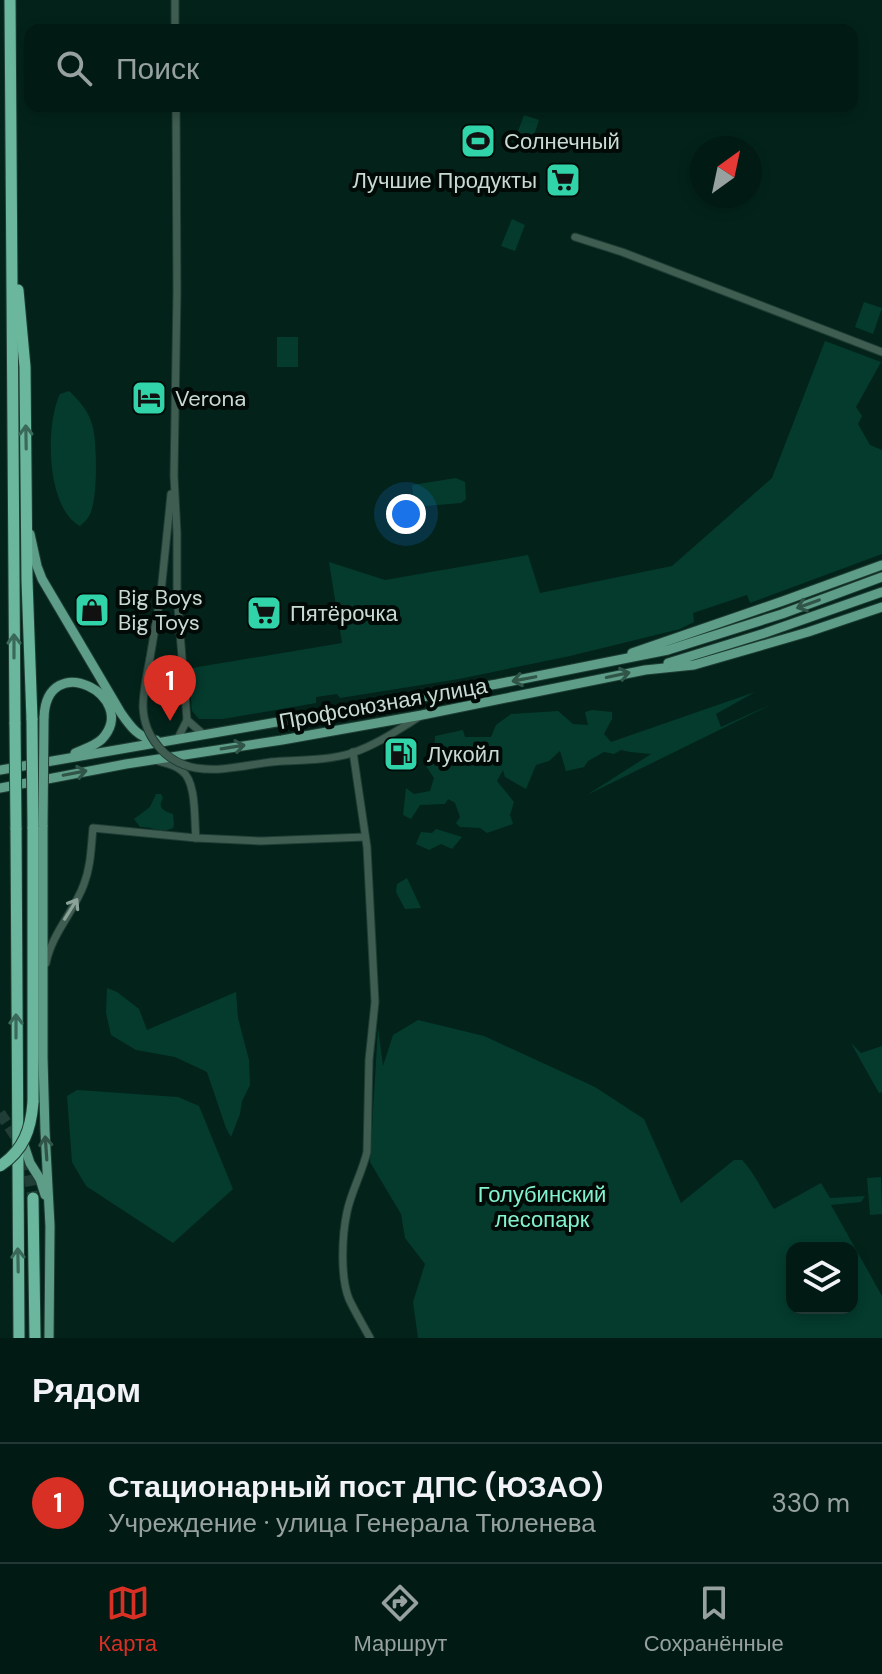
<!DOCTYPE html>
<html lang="ru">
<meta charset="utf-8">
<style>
:root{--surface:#021a14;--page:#0c231d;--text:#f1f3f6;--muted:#96a1a0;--line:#233834;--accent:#d93025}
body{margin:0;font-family:"DM Sans",sans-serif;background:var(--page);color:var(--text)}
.controls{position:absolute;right:24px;bottom:24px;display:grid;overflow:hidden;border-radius:16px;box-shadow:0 4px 12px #0003}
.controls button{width:72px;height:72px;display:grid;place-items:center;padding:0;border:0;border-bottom:2px solid var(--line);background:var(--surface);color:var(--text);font:40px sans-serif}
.compass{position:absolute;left:690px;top:136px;width:72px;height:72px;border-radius:50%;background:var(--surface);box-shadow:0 4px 12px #0003;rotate:33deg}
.you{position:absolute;left:406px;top:514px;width:28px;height:28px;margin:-20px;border:6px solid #fff;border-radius:50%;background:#1a73e8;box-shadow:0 0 0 12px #1a73e833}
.badge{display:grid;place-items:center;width:52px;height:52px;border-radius:50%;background:var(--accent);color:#fff;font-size:26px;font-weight:700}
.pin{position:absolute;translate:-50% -66px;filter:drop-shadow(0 2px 4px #0008)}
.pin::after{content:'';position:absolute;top:42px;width:28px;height:24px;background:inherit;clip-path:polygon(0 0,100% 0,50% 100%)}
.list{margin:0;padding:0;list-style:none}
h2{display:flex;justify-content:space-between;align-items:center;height:104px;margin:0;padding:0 32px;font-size:34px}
h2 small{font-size:26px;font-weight:400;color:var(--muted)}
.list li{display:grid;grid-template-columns:52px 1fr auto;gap:24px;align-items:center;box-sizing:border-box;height:120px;padding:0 32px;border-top:2px solid var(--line)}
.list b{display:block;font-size:30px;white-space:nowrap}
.list p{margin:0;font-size:26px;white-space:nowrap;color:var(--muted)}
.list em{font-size:26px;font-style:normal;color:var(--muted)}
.icon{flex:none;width:44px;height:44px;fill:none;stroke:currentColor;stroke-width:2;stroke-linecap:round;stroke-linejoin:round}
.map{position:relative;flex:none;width:882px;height:1338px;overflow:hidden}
.search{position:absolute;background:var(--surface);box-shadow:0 4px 12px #0003;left:24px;right:24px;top:24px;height:88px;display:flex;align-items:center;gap:20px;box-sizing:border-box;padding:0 28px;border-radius:16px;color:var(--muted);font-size:30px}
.sheet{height:224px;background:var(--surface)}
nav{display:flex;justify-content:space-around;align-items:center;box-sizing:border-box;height:112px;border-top:2px solid var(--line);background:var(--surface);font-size:22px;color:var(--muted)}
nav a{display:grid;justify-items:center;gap:4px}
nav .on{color:var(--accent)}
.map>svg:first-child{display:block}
.green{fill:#043b2d;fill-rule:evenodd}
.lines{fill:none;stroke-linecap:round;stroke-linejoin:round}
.highway-tunnel{stroke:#213e36;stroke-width:11;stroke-dasharray:11 5.5;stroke-linecap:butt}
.minor-casing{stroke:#1f3d34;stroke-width:9}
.major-casing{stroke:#1f3d34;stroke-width:11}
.highway-casing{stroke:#1f3d34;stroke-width:13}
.minor{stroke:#405d52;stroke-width:7}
.major{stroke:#5e9e88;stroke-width:9}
.highway{stroke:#6ab79d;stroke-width:11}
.minor-bridge-casing{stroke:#1f3d34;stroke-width:9;stroke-linecap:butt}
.major-bridge-casing{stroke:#1f3d34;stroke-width:11;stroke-linecap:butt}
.highway-bridge-casing{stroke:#1f3d34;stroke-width:13;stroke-linecap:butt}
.minor-bridge{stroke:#405d52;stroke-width:7}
.major-bridge{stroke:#5e9e88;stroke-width:9}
.highway-bridge{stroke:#6ab79d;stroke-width:11}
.oneway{stroke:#3b6959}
.oneway2{stroke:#305447}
.oneway3{stroke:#8ba299}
.labels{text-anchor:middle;stroke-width:8;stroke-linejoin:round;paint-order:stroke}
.poi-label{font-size:22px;fill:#c9dad3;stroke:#010a06;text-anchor:start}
.street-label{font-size:22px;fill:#c9dad3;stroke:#010a06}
.park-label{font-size:22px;fill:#83f3ce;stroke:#010a06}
</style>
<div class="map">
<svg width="882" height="1338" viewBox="0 0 882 1338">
<rect width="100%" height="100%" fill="#03231a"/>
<g class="green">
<polygon points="524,115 539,120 530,148 514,142"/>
<polygon points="512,219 525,225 515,251 501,246"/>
<polygon points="864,302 882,308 873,334 855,327"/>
<rect x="277" y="337" width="21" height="30"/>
<polygon points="825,341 881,362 856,407 862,416 858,424 870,445 882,450 882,554 750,603 747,595 693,613 694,622 680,629 570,656 459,679 340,698 337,694 316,697 316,703 223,719 199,719 192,711 189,675 192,668 342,643 329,562 385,580 528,555 540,593 672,566 772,478"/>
<path d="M69,391C80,401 90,413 93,428C97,445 98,502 89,516C87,520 83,523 80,526C46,508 45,425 60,394Z"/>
<polygon points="456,478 465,482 466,499 461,503 414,507 412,485"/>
<path d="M755,692L716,714L721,727L772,704L587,795L651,754L630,752L621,750L614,754L604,752L588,761L584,767L566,771L560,751L549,761L536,765L526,789L505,777L503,770L497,781L514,802L510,815L513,824L487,833L480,828L460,827L456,823L460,817L455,803L448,799L445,804L420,805L411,819L403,815L406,788L414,794L430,791L434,778L426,766C430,754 435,750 435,736L463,730L465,737H491L496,725L511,714L558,711L573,724L588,725L585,712L592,710L612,712V719L604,734L611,742Z"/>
<path d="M156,794H161L163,798C157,808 164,811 173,814L174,824L173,828C161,834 152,826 140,827L134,819L150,807Z"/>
<polygon points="436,829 462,837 452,849 441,844 429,850 416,844 421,832 432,833"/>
<polygon points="407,878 421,908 405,909 396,892 397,884"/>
<polygon points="107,988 117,992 139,1009 147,1030 236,992 238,1018 249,1060 250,1085 242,1101 240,1114 231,1137 226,1128 207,1072 175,1057 136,1050 111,1035 106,1013"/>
<path d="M418,1020L484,1036L595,1087L644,1119L681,1203L734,1160H742C755,1173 763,1193 774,1209L821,1183L830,1198L865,1196L861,1202L831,1205L882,1296V1338H418L413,1302L425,1264L405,1238L401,1214L370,1162L378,1028L383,1066L393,1035ZM792,1248H852V1308H792Z"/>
<polygon points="851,1043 861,1053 882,1046 882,1092 879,1093"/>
<polygon points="77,1090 178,1097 199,1106 233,1189 173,1243 86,1186 72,1162 67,1096"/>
<polygon points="881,1177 882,1214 870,1215 867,1178"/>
</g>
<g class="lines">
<g class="highway-tunnel">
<polyline points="0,1113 18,1140"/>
<polyline points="26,1159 33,1198"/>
</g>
<defs>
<g id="minor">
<polyline points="175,0 175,30"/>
<polyline points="176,106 177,291 174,476 177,533 177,595 187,720 178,738"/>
<polyline points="575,237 622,252 882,352"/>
<polyline points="150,658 161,592 171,494"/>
<polyline points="187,720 203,734"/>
<path d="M353,752L367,847L375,1002L369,1060L367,1152C362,1173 351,1192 347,1212C342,1235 340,1277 349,1299C355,1312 363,1325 370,1338"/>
<path d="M158,761C166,763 176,765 182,771C197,782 194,821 196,838"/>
<path d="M271,762C297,760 327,761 352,753C376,745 398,730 419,717"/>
<path d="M46,963C52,933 74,912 84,884C91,866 91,847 93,828L196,838L261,841L365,837"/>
</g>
<g id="major">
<path d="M30,534L37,566L42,579L121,713C130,726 139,739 156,740"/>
<polyline points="632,653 783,601 882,565"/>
<polyline points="668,663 765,633 882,592"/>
<path d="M44,718C46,647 141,697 102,739C95,746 84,749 75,753"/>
<polyline points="0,770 497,684 668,650 782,614 882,577"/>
<polyline points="0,788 126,764 282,740 422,715 645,670 694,665 808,632 882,607"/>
<polyline points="43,825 43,1058 45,1131 50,1226 49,1338"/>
<polyline points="22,1139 30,1163 40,1179 45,1195"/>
</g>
<g id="highway">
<polyline points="10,0 15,724"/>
<polyline points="18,290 25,367 27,580 32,720"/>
<polyline points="33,827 33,1102"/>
<polyline points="16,828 19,1338"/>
<polyline points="33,1198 35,1338"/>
</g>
</defs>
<use href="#minor" class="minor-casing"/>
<use href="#major" class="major-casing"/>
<use href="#highway" class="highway-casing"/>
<use href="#minor" class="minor"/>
<use href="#major" class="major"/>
<use href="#highway" class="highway"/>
<defs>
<path id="minor-bridge" d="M150,658C147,674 143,691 143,707C144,737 166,763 196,768C220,772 247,765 271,762"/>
<polyline id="major-bridge" points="43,825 44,718"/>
<g id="highway-bridge">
<polyline points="32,720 33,827"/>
<polyline points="15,724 16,828"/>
<path d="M0,1166C24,1150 31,1129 33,1102"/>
</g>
</defs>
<use href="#minor-bridge" class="minor-bridge-casing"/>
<use href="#major-bridge" class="major-bridge-casing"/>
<use href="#highway-bridge" class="highway-bridge-casing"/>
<use href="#minor-bridge" class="minor-bridge"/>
<use href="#major-bridge" class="major-bridge"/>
<use href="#highway-bridge" class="highway-bridge"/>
</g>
<defs><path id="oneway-shaft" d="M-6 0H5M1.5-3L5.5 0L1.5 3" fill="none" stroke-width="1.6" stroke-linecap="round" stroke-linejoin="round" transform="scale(2)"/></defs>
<g class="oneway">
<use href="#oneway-shaft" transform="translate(26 437) rotate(-91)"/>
<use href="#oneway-shaft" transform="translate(14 646) rotate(-90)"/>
<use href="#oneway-shaft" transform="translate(16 1026) rotate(-90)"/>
<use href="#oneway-shaft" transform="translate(18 1260) rotate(-91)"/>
</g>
<g class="oneway2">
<use href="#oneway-shaft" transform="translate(808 604) rotate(160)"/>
<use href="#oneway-shaft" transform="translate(618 675) rotate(-12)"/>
<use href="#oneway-shaft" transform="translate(524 679) rotate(169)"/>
<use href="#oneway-shaft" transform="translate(233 747) rotate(-9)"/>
<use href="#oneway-shaft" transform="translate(75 773) rotate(-11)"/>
<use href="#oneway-shaft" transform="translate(46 1148) rotate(-94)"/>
</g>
<use class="oneway3" href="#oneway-shaft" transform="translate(71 909) rotate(-58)"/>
<defs>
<symbol id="stadium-square" viewBox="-11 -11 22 22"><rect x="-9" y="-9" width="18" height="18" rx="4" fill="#31d4a9" stroke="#010a06"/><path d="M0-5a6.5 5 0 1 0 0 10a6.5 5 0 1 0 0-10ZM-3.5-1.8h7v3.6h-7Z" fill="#111"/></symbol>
<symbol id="supermarket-square" viewBox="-11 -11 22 22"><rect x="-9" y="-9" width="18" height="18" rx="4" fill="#31d4a9" stroke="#010a06"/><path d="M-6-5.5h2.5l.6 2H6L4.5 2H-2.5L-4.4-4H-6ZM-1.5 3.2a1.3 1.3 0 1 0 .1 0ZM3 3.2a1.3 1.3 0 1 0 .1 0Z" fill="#111"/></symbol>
<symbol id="hotel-square" viewBox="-11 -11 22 22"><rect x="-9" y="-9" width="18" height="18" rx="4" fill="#31d4a9" stroke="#010a06"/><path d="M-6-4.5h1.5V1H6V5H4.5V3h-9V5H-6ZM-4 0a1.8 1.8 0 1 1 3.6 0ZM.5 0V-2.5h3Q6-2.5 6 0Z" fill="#111"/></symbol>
<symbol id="shop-square" viewBox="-11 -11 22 22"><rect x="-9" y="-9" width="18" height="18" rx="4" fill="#31d4a9" stroke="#010a06"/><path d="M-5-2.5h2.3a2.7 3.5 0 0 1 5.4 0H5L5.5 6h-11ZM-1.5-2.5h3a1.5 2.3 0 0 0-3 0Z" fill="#111"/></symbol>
<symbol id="fuel-square" viewBox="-11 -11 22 22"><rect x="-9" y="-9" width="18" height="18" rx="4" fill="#31d4a9" stroke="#010a06"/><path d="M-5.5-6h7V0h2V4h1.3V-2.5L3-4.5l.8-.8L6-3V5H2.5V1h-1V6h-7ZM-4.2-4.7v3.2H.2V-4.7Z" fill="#111"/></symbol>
</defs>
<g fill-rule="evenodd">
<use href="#stadium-square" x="458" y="121" width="40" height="40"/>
<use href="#supermarket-square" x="543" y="160" width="40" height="40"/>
<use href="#hotel-square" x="129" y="378" width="40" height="40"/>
<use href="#shop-square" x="72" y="590" width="40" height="40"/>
<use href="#supermarket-square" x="244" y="593" width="40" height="40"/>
<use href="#fuel-square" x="381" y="734" width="40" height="40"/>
</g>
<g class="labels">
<g class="poi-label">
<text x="504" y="149">Солнечный</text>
<text x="537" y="188" text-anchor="end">Лучшие Продукты</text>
<text x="175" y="406">Verona</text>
<text x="118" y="605">Big Boys<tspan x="118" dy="25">Big Toys</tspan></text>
<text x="290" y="621">Пятёрочка</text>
<text x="427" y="762">Лукойл</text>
</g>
<g class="street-label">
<text transform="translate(383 703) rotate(-10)" y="8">Профсоюзная улица</text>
</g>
<g class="park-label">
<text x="542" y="1202">Голубинский<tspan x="542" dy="25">лесопарк</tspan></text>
</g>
</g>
</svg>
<div class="controls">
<button><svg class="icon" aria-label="layers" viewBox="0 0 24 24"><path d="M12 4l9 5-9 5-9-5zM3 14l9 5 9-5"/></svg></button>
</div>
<svg class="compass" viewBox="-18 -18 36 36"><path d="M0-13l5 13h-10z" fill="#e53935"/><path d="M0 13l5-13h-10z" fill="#96a1a0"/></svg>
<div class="you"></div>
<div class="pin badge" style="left:170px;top:721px">1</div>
<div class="search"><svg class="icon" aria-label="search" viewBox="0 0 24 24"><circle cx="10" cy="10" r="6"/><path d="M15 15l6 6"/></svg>Поиск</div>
</div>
<section class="sheet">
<h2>Рядом<small></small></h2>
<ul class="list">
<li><span class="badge">1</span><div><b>Стационарный пост ДПС (ЮЗАО)</b><p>Учреждение · улица Генерала Тюленева</p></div><em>330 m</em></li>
</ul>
</section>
<nav>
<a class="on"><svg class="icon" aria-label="map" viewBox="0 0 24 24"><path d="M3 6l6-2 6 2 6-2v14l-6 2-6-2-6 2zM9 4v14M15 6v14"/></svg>Карта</a>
<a><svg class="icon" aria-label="directions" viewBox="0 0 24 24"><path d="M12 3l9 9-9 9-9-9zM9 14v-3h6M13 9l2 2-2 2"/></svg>Маршрут</a>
<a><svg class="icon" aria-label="saved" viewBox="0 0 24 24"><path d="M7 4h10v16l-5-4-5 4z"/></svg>Сохранённые</a>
</nav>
